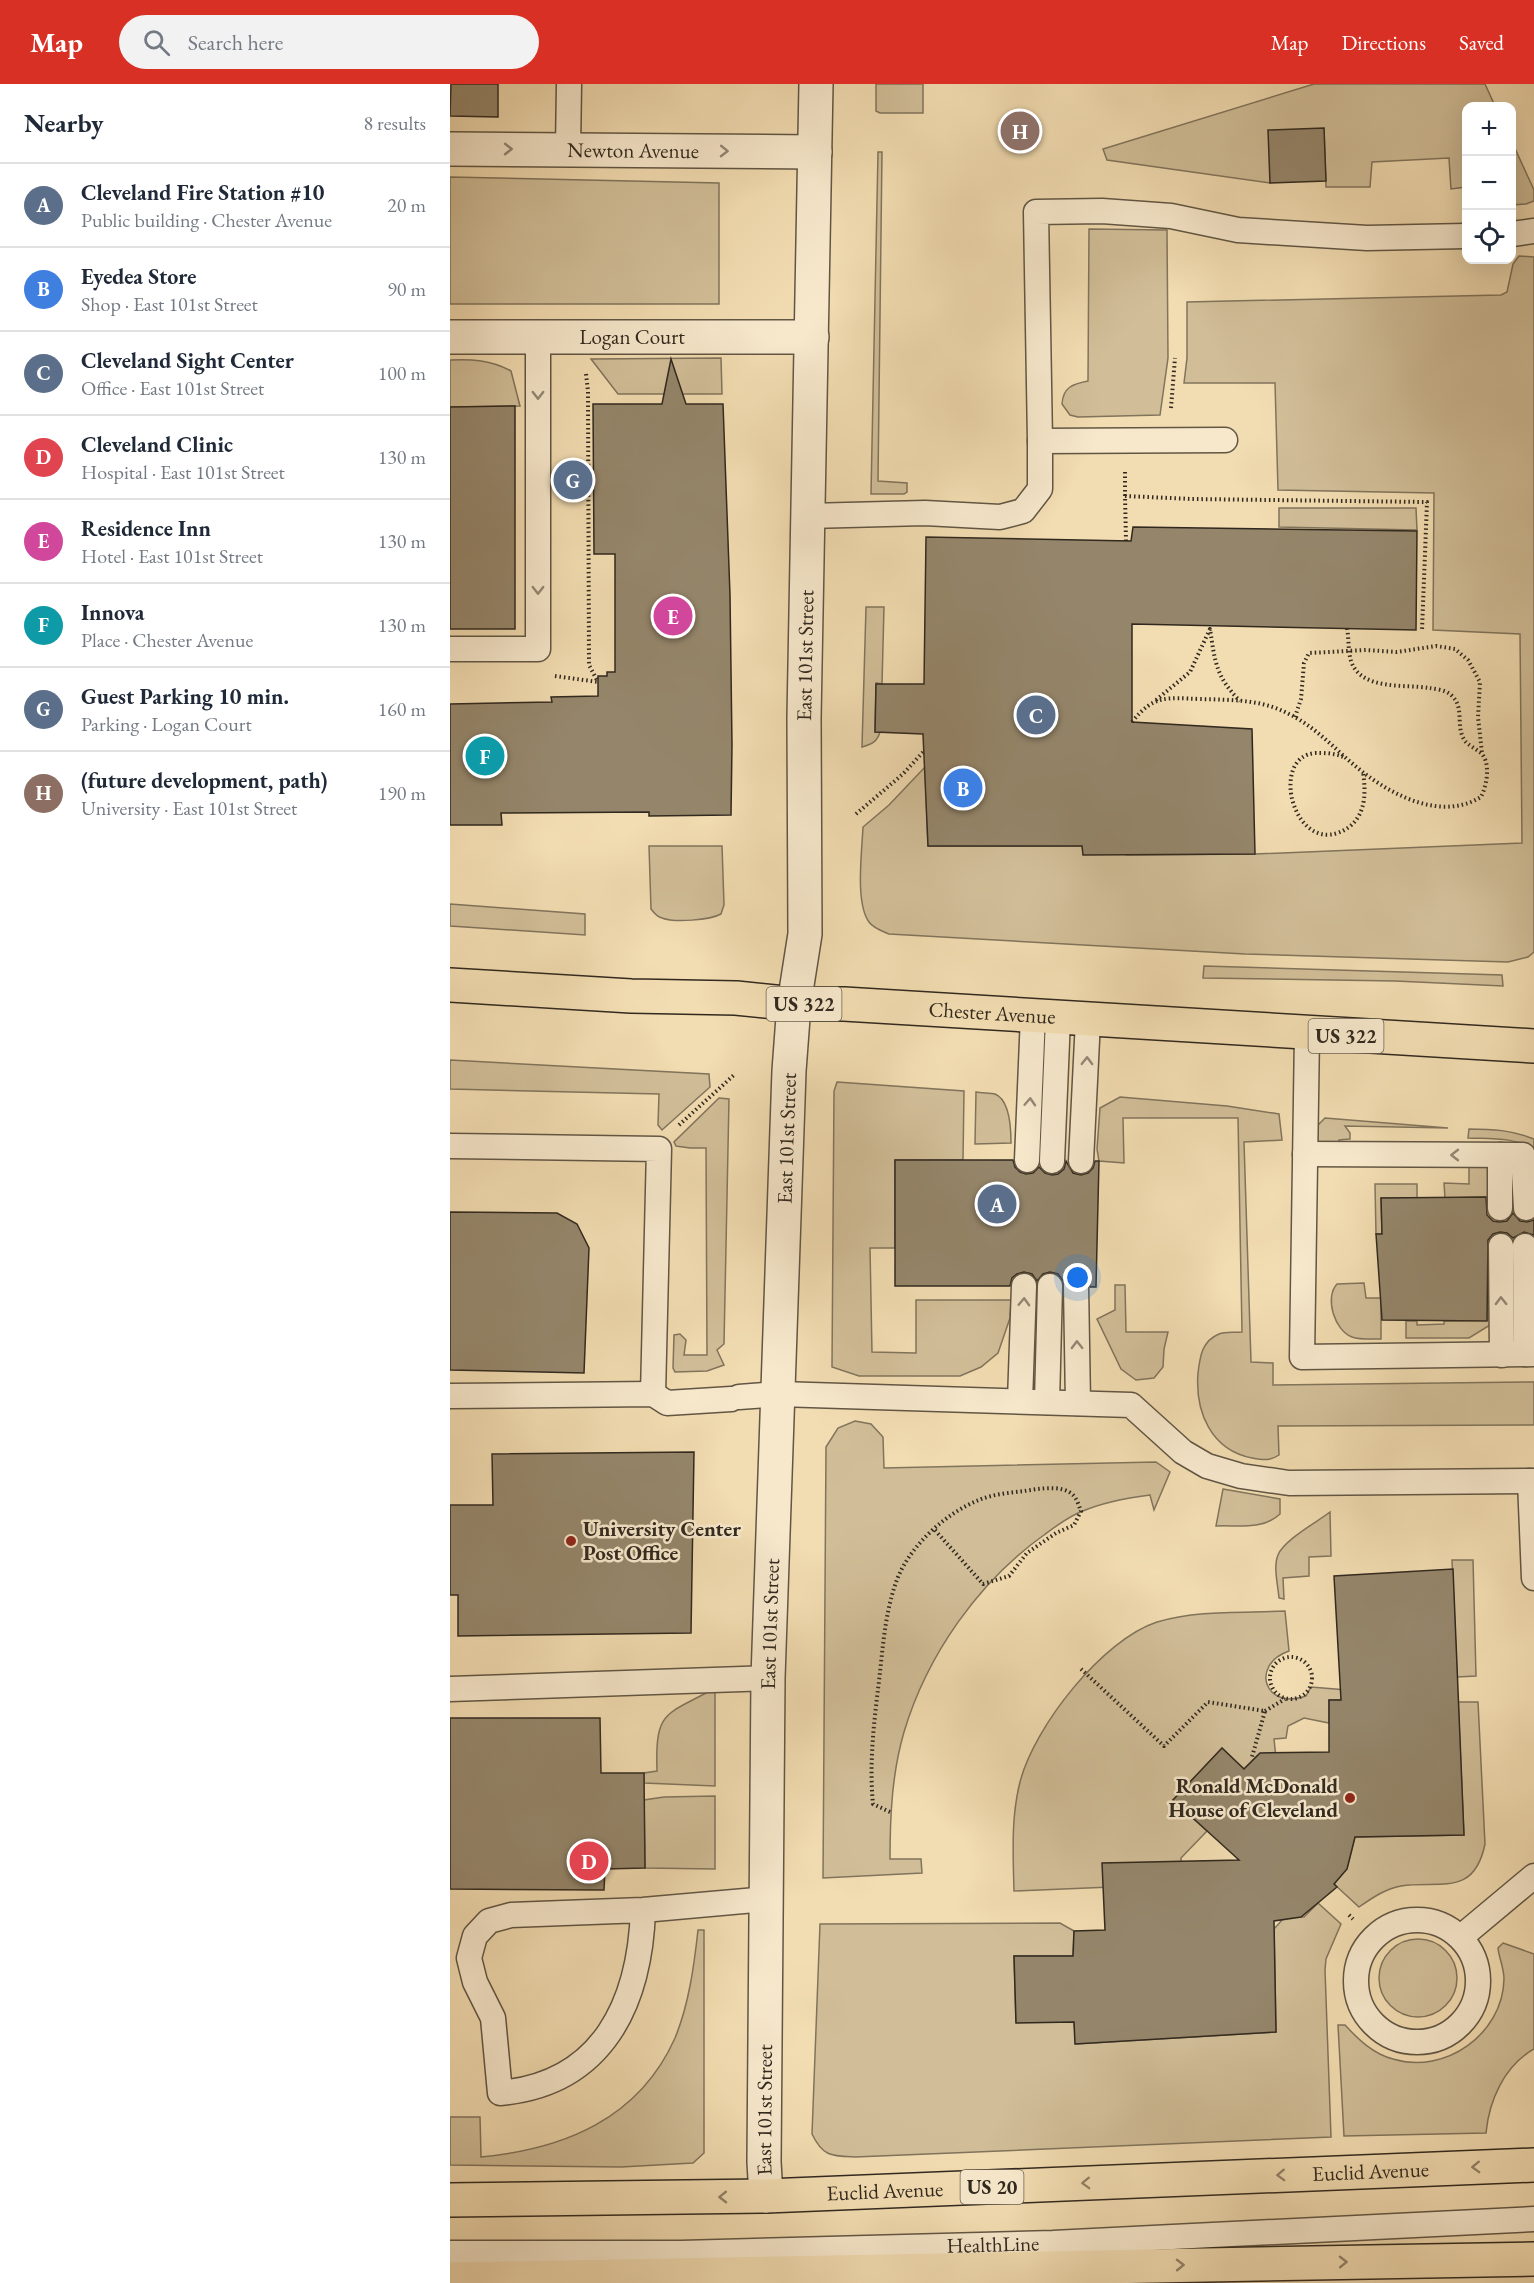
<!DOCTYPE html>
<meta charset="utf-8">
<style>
:root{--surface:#fff;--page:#f2f2f3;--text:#1f2937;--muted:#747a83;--line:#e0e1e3;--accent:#d93025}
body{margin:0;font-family:"EB Garamond",serif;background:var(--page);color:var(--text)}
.controls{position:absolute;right:18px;top:18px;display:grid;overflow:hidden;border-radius:12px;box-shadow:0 6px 24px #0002}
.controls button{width:54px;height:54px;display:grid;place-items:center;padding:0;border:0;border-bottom:2px solid var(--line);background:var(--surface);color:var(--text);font:30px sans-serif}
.you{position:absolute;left:628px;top:1194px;width:21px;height:21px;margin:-15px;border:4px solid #fff;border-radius:50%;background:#1a73e8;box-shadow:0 0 0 9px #1a73e833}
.badge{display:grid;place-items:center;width:39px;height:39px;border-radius:50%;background:var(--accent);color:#fff;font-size:20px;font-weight:700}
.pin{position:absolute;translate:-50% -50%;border:3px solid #fff;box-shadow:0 2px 6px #0006}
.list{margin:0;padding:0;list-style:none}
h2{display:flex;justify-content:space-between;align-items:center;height:78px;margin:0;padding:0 24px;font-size:26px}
h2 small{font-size:20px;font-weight:400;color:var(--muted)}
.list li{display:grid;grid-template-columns:39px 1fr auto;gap:18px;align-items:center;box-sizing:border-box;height:84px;padding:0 24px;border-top:2px solid var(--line)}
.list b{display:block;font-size:22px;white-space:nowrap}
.list p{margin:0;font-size:20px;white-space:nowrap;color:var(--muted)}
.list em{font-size:20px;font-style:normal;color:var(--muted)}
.icon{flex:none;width:33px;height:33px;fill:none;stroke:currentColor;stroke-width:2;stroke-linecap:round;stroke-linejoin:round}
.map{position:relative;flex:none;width:1084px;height:2199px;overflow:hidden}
header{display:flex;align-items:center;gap:36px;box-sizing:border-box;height:84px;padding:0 30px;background:var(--accent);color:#fff}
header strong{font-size:28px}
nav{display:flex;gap:33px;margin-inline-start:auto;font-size:21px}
.search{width:420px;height:54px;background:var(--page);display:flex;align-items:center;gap:15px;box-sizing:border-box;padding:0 21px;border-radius:33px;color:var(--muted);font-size:22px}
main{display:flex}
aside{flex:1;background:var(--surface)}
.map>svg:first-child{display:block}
.green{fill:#d1be98;stroke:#81745c;stroke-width:1.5}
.building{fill:#95866b;stroke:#31291f;stroke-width:1.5}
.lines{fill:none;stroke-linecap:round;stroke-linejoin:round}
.service-casing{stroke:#615644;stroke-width:27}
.minor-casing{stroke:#615644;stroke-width:36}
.primary-casing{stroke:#31291f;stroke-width:36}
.path{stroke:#31291f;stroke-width:4;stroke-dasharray:1.5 3;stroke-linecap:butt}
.service{stroke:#f7e8cc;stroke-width:24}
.minor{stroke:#f7e8cc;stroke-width:33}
.primary{stroke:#f2dcb1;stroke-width:33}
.oneway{stroke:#948876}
.oneway2{stroke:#928268}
.poi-dot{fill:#8f2418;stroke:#f7e8cc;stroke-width:2}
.labels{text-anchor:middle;stroke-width:5;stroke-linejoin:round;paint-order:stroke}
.shield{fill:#f7e8cc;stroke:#6c6253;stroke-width:1.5}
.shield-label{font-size:20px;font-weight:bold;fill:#31291f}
.street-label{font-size:21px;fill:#31291f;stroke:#f7e8cc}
.poi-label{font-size:21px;font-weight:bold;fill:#31291f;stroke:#f7e8cc;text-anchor:start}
</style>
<header>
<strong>Map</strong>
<div class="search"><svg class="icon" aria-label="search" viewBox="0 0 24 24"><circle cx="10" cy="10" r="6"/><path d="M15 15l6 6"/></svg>Search here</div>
<nav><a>Map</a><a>Directions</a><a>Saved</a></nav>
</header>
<main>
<aside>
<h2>Nearby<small>8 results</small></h2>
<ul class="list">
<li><span class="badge" style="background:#5c6f8a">A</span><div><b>Cleveland Fire Station #10</b><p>Public building · Chester Avenue</p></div><em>20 m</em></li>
<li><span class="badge" style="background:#3f7fe0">B</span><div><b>Eyedea Store</b><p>Shop · East 101st Street</p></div><em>90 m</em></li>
<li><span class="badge" style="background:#5c6f8a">C</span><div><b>Cleveland Sight Center</b><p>Office · East 101st Street</p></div><em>100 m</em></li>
<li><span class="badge" style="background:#e0444e">D</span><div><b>Cleveland Clinic</b><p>Hospital · East 101st Street</p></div><em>130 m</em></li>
<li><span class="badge" style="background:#d1479c">E</span><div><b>Residence Inn</b><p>Hotel · East 101st Street</p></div><em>130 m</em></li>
<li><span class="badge" style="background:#0f9aa8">F</span><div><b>Innova</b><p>Place · Chester Avenue</p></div><em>130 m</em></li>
<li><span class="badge" style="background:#5c6f8a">G</span><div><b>Guest Parking 10 min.</b><p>Parking · Logan Court</p></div><em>160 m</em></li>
<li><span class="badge" style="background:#8d6e63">H</span><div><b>(future development, path)</b><p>University · East 101st Street</p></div><em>190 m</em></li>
</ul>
</aside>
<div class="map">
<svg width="1084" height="2199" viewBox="0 0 1084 2199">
<rect width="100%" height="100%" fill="#f2dcb1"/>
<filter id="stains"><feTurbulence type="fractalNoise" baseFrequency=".00333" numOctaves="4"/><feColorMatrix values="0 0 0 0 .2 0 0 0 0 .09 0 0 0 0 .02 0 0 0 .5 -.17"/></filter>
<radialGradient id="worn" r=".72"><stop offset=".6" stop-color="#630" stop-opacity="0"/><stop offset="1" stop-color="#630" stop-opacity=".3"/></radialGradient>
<g class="green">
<polygon points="426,0 473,0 473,29 430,29 426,27"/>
<polygon points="864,0 1035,0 1045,22 1016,22 1016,103 1001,105 999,74 922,78 920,103 876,103 874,45 820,99 657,76 653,65"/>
<polygon points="1062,58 1084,106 1084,117 1076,120 1062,121"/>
<polygon points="428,68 432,68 428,397 457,399 457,408 454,410 421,410"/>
<polygon points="0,93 269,99 269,220 0,220"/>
<path d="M639,145L717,146L718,274L710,331L628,333L620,331L612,320C613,303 623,300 638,297Z"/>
<path d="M1069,172L1084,173V868L1078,873L1058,878L795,870L439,850C432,847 423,844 419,838C405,819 412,767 413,743L439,721L475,683L478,762H632L677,771L805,770L1072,759L1070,550L983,546L984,409L828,406L825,299H734L737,274V218L1051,211L1057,208L1063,180Z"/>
<polygon points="271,274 272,310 168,310 141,275"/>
<path d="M0,276C22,275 41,276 61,287L70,322L0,323Z"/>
<polygon points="829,424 966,424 967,446 829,443"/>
<path d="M416,523H434L432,600L426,599L425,648H430C427,658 422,660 412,663Z"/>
<path d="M199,762H272L274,821L271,830C260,836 225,839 212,834C207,833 204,829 201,825Z"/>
<polygon points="0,820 135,830 135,851 0,842"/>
<polygon points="754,882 1052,891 1053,902 945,897 753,894"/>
<polygon points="0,976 259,990 260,1003 212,1046 208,1041 209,1010 0,1005"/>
<polygon points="387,998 514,1007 513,1076 445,1076 445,1164 420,1164 422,1268 466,1269 466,1216 561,1216 560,1234 548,1269 531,1283 510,1292 409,1292 382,1283 384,1007"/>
<path d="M526,1008C532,1009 540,1009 545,1010C560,1016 561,1046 561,1059L525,1060Z"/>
<path d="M670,1013L777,1022L829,1030L832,1056L794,1058L801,1278L823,1279V1301L1084,1298V1341L828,1342L829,1371C820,1377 813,1376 802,1374C761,1366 745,1328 748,1289C750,1272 752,1257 769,1250C776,1247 785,1249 792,1248L788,1034H673L674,1079L649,1077L647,1065L650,1024Z"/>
<polygon points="269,1014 279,1015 274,1260 267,1266 274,1281 257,1287 225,1288 223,1284 224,1251 230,1250 236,1256 234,1271 257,1271 256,1064 240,1064 226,1062 224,1058"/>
<polygon points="875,1034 998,1044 895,1042 900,1049 900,1055 889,1056 886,1064 867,1067 860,1049"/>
<path d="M1019,1045C1042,1045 1062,1046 1084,1055V1065C1065,1053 1040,1055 1018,1054Z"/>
<polygon points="1019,1082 1037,1082 1043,1087 1046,1124 1038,1124 1037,1113 995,1114 994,1099 1019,1100"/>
<polygon points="925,1100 967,1100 967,1114 931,1114 932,1150 926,1150"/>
<polygon points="1045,1162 1040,1241 1019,1254 956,1254 956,1237 967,1237 967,1241 994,1240 994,1237 1038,1236 1038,1163"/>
<path d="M914,1199L916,1214H931V1255C923,1255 910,1256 902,1253C885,1247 874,1214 887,1200Z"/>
<polygon points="665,1201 675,1201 676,1248 718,1248 714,1265 713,1283 704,1294 686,1296 671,1285 647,1235 665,1226"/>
<path d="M405,1337L421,1340L433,1353L434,1384L706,1378L720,1388L704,1426L700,1411C677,1414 654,1418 633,1427C619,1432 606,1442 594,1451C529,1497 477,1571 454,1648C442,1689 440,1732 440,1775H471L472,1789L373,1794L376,1363L388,1344Z"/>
<path d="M773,1405L830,1415V1430C813,1446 789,1441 766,1442Z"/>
<path d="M880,1428L881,1472L859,1473V1492L833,1494L834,1515L829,1514C828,1501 823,1483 828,1471C834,1456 867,1438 880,1428Z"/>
<polygon points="1002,1476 1023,1476 1026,1592 1007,1593"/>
<path d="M835,1527L839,1567C799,1581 815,1627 856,1612L861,1603L897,1606V1616H879V1639L854,1634L838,1642L836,1654L824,1655L826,1674L808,1671L794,1685L772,1664L723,1716L757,1747L731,1774L732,1800L564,1807C563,1770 561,1733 570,1698C584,1643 652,1556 707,1538C747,1526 793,1529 835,1527Z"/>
<path d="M265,1604V1702L194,1699V1689L207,1687C205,1624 216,1632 265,1604Z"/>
<path d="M1008,1618H1028L1035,1760C1024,1814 989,1796 951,1802C935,1805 922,1814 909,1823L884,1800L897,1785L905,1753L1014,1751Z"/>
<polygon points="265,1712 265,1785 195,1784 194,1716 214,1713"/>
<path d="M868,1819L891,1840L876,1875L875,1886L881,2053L405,2073C382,2072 373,2073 362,2050L370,1840L610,1839L624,1847L623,1872H564L566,1938H624L626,1960L826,1948L824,1845L840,1827L847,1833H854Z"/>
<path d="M248,1846H254V2069L243,2079L171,2083L0,2081V2033H30L31,2073C114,2065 189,2035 225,1954C239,1920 244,1882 248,1846Z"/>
<circle cx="968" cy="1894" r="39"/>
<path d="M1053,1859L1084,1870V1965C1054,1982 1039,2017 1036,2049L894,2052L888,1941H895C908,1955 923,1970 943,1975C995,1991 1053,1950 1054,1895C1054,1884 1049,1874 1048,1864Z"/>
</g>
<g class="building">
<polygon points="1,0 48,0 48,33 0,32"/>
<polygon points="874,44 876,97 820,99 818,46"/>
<polygon points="221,275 236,320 273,320 280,511 282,661 281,731 199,732 199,728 51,729 52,741 0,741 0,620 102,618 101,613 148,612 148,592 157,592 157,588 165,588 165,470 144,470 143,320 212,320"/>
<polygon points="65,322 65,545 0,545 0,323"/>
<polygon points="683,443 967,447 966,546 682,540 682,638 802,645 805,770 633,771 632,762 478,762 473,650 425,648 426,600 474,600 476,453 681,457"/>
<polygon points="445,1076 563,1076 565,1083 570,1088 576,1090 583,1089 589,1083 595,1089 602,1091 608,1090 614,1085 616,1077 623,1089 631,1091 638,1089 643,1084 645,1077 649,1077 646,1203 640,1203 638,1194 632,1189 626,1188 618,1190 613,1197 608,1190 600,1188 593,1190 587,1197 582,1190 574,1188 567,1190 562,1194 560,1202 445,1202"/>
<polygon points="1036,1113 1037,1131 1043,1137 1049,1138 1057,1137 1063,1129 1070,1137 1077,1138 1084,1136 1084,1151 1074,1148 1063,1154 1057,1149 1050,1148 1043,1150 1038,1156 1037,1237 932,1236 926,1150 932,1150 931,1114"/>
<polygon points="0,1128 107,1129 127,1140 139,1164 134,1289 0,1286"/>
<polygon points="244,1368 241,1549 8,1552 8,1511 0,1511 0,1421 43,1421 42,1370"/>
<polygon points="1003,1485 1014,1751 905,1753 897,1785 884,1800 887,1803 851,1833 824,1837 826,1948 625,1960 624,1938 566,1939 564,1872 623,1872 624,1847 655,1846 652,1779 789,1776 723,1716 772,1664 794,1685 810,1669 879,1668 879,1616 891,1616 884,1492"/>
<polygon points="0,1634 150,1634 151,1689 194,1689 195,1784 155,1785 154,1806 0,1805"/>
</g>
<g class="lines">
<defs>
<g id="service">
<polyline points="118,65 119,0"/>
<polyline points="1062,150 1084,147"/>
<polyline points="590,357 586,128 652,127 721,132 788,146 917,154 1016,152"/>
<polyline points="358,432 475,429 550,433 573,427 590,405 590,357 775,356"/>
<polyline points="0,565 88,565 88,253"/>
<polyline points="857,950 852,1273 1084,1270"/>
<polyline points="0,1062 209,1065 203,1310"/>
<polyline points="855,1070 1073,1071 1076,1124"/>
<polyline points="1050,1071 1050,1124"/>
<polyline points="577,1076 583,932"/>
<polyline points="602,1077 608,934"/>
<polyline points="631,1077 638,936"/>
<polyline points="1051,1162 1052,1271"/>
<polyline points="1075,1162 1076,1270"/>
<polyline points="626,1202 628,1319"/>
<polyline points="0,1312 203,1310 217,1319 281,1315"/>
<polyline points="289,1313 329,1310 681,1321 733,1368 757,1382 791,1392 839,1399 1080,1397"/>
<polyline points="570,1317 574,1202"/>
<polyline points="597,1318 600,1202"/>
<polyline points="1084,1397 1080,1397 1084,1494"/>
<polyline points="0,1605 318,1594"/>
<path d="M193,1826C190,1919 153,2000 50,2009L43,1934L25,1898L19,1874L25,1852L39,1837L61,1831L193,1826L316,1815"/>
<circle cx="967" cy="1897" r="61"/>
<polyline points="1011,1853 1084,1792"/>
<path id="s1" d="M0,2169H231L603,2159L1084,2135"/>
</g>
<g id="minor">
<path id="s2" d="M0,65L365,68"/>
<path id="s3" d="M0,253H362"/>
<path id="s4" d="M316,2112L314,2078L318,1594L339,987L344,920L355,850L354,634L366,0"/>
</g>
<g id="primary">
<path id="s5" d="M0,901L181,912L286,914L344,920H394L1084,962"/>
<path id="s6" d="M0,2116L316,2112L1084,2081"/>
<polyline points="0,2195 1084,2175"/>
</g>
</defs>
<use href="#service" class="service-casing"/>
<use href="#minor" class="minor-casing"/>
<use href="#primary" class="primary-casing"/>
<g class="path">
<polyline points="136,290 138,307 139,581 148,598"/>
<polyline points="721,324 725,274"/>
<polyline points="675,412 675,388"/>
<polyline points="676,457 675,412 742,415 977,418 972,546"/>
<polyline points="105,592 148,598"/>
<path d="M706,616L740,588L760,545C765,578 766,593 790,617"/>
<polyline points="845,633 851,615 854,579 859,569 916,566 947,568 986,562 1005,565 1018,576 1030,598 1028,633 1032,669"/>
<path d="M682,638C704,610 717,614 750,615C781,616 811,615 839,630C868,644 889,670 914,689C947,714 993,736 1031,713C1037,701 1041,679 1031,669C1026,665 1020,662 1016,658C1004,644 1016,624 1001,611C996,606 986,605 979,604C955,600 911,607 901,577C898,567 899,555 897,544"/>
<path d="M893,673C885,669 875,669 866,669C816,672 846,780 899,743C916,730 916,708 913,688"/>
<polyline points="406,730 453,690 474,667"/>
<polyline points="229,1041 284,991"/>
<circle cx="841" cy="1594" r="21"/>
<polyline points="631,1585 714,1662 758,1618 815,1627 802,1673"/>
<polyline points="815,1627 835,1615"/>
<path d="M440,1728L423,1720C419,1679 424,1638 429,1597C433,1563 435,1526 448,1493C462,1460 496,1429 529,1416C543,1410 559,1409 574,1407C588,1405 612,1400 623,1411C627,1415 629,1422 631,1427L624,1441L606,1449L577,1469L559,1492L533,1500L484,1445"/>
<polyline points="899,1831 903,1835"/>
</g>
<use href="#service" class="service"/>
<use href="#minor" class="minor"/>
<use href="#primary" class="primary"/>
</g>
<defs><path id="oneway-chevron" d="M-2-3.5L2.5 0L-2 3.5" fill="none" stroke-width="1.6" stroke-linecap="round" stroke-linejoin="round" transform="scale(1.5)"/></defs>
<g class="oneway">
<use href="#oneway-chevron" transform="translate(58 65)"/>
<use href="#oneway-chevron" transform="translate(274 67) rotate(1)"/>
<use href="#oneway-chevron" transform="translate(88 311) rotate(90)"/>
<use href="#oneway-chevron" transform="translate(88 506) rotate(90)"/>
<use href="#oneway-chevron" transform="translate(637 977) rotate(-89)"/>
<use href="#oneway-chevron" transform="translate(580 1018) rotate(-87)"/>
<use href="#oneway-chevron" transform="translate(1005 1071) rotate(-180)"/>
<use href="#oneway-chevron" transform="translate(1051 1217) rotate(-91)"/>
<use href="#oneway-chevron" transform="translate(574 1218) rotate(-88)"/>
<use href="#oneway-chevron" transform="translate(627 1261) rotate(-91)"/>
</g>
<g class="oneway2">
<use href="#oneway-chevron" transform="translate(1026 2083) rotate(178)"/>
<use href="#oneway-chevron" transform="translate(831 2091) rotate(178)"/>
<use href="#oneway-chevron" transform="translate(636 2099) rotate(178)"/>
<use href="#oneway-chevron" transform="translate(273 2113) rotate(179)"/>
<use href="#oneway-chevron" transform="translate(893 2178) rotate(-1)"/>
<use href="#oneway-chevron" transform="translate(730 2181) rotate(-1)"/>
</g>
<g class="poi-dot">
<circle cx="121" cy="1457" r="6"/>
<circle cx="900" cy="1714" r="6"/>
</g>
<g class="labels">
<g class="shield">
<rect x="316.5" y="903" width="75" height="34" rx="4.5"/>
<rect x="858.5" y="935" width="75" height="34" rx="4.5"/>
<rect x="510.5" y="2086" width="63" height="34" rx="4.5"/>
</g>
<g class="shield-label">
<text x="354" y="927">US 322</text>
<text x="896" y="959">US 322</text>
<text x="542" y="2110">US 20</text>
</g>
<g class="street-label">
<text dy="7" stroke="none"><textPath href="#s2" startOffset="183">Newton Avenue</textPath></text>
<text dy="7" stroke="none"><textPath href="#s3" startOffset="182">Logan Court</textPath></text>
<text dy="7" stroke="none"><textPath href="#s4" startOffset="1542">East 101st Street</textPath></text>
<text dy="7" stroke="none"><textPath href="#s5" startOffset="543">Chester Avenue</textPath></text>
<text dy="7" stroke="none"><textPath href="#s4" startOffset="1058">East 101st Street</textPath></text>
<text dy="7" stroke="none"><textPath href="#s4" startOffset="572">East 101st Street</textPath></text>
<text dy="7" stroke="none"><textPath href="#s4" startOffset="86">East 101st Street</textPath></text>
<text dy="7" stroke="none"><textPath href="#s6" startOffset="921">Euclid Avenue</textPath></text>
<text dy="7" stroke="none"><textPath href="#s6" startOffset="435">Euclid Avenue</textPath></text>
<text dy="7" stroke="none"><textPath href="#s1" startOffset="543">HealthLine</textPath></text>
</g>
<g class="poi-label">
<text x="133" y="1452">University Center<tspan x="133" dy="24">Post Office</tspan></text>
<text x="888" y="1709" text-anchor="end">Ronald McDonald<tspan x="888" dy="24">House of Cleveland</tspan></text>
</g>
</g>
<rect width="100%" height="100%" filter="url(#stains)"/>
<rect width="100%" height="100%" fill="url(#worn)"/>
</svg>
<div class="controls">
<button>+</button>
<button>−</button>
<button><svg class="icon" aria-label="locate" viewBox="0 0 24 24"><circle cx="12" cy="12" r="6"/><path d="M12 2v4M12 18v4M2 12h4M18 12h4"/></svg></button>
</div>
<div class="you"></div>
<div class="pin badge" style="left:547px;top:1120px;background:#5c6f8a">A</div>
<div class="pin badge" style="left:513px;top:704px;background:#3f7fe0">B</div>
<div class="pin badge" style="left:586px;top:631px;background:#5c6f8a">C</div>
<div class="pin badge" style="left:139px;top:1777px;background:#e0444e">D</div>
<div class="pin badge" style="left:223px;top:532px;background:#d1479c">E</div>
<div class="pin badge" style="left:35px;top:672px;background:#0f9aa8">F</div>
<div class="pin badge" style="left:123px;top:396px;background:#5c6f8a">G</div>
<div class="pin badge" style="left:570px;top:47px;background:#8d6e63">H</div>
</div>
</main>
